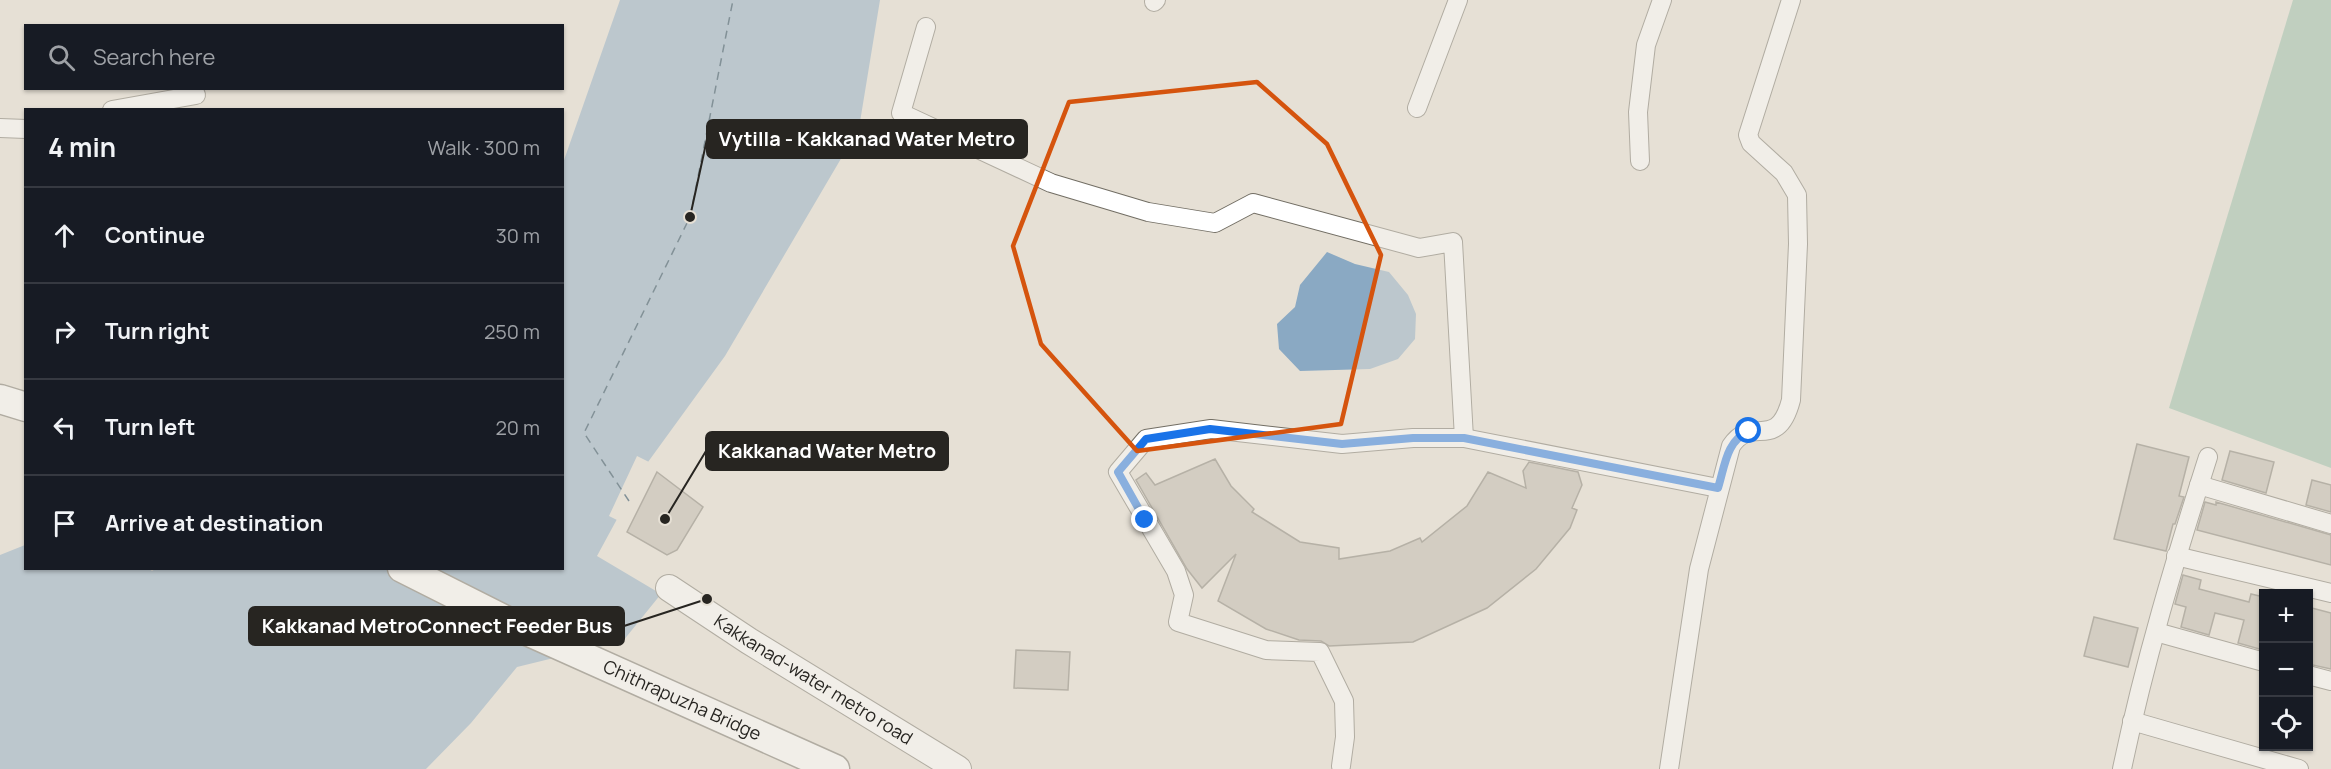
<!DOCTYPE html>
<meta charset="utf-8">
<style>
:root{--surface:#171b24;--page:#20242c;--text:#f1f3f6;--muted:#9ea1a6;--line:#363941}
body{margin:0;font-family:Manrope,sans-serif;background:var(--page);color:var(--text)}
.controls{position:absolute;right:18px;bottom:18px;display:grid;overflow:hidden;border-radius:0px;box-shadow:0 2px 4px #0004}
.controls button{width:54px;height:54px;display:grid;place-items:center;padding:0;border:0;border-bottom:2px solid var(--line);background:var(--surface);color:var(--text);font:30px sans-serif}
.stop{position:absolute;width:18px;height:18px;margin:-14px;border:4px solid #1a73e8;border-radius:50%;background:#fff}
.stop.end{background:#1a73e8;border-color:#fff;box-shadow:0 2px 6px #0008}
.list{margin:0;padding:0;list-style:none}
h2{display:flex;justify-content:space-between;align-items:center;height:78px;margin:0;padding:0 24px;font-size:26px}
h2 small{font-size:20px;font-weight:400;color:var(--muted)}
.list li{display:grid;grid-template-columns:39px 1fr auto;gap:18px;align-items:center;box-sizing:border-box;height:96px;padding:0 24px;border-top:2px solid var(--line)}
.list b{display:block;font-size:22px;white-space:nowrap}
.list em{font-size:20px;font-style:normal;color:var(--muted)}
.icon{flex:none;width:33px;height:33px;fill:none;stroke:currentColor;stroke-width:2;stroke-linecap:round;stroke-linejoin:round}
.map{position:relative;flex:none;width:2331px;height:769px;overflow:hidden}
.search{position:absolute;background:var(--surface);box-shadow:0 2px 4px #0004;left:24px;top:24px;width:540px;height:66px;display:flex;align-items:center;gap:15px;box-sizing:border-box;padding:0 21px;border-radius:0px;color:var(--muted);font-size:22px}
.panel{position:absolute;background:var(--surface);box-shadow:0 2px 4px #0004;left:24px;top:108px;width:540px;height:462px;border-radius:0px}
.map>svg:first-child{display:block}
.forest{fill:#93baa5}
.water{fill:#8aa9c3}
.pier{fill:#e6e0d5}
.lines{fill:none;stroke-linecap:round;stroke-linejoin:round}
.ferry{stroke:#0a314c;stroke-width:1.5;stroke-dasharray:8 6;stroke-linecap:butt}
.building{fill:#bcb7ac;stroke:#7d786e;stroke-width:1.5}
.street-casing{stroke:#726e64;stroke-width:20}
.secondary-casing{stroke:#726e64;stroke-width:28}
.primary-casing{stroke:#726e64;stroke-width:31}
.street{stroke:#fff;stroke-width:18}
.secondary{stroke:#fff;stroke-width:26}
.primary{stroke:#fff;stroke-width:28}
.route{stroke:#1a73e8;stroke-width:8}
.marked{fill:none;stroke:#d5540e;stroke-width:4.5;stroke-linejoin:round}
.labels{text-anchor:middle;stroke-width:5;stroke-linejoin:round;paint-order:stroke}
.street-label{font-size:18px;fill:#272521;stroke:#e6e0d5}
.leader{fill:none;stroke:#272521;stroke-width:2}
.callout-dot{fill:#272521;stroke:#e6e0d5;stroke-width:2}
.callout{fill:#272521;stroke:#272521;stroke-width:2}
.callout-label{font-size:20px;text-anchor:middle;font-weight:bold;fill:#fff}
</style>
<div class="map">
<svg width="2331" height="769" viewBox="0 0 2331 769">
<rect width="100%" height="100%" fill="#e6e0d5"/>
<polygon class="forest" points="2293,0 2331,0 2331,468 2169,408"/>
<g class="water">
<polygon points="620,0 880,0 859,128 725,356 648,462 597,556 661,594 623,641 517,667 471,723 426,769 0,769 0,555 25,545 26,568 148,568 152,571 157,568 562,568 563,163"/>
<polygon points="1327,252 1355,264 1389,272 1408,295 1416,314 1415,339 1398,359 1370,369 1300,371 1279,349 1277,324 1295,307 1300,285"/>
</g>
<polygon class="pier" points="637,456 651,463 619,521 609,516"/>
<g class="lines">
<polyline class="ferry" points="629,501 584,433 690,217 733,0"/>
</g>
<g class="building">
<polygon points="2137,444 2189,457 2179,496 2184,497 2175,524 2173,524 2166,551 2114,539"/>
<polygon points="2230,451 2274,462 2266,493 2222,480"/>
<polygon points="1215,459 1231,486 1254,509 1252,512 1300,542 1339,548 1339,559 1390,551 1420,538 1422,542 1467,506 1488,472 1526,488 1523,471 1529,462 1578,472 1582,485 1572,508 1577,510 1570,528 1536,569 1487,608 1413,642 1329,646 1321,641 1299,640 1266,629 1218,601 1236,554 1202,588 1187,569 1136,480 1146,473 1155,485"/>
<polygon points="657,472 703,507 677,550 667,555 627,532"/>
<polygon points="2312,480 2331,485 2331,512 2306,505"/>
<polygon points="2205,502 2216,505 2216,502 2331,535 2331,565 2197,530"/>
<polygon points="2183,575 2201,580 2199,589 2249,602 2251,594 2264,597 2263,650 2238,643 2244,620 2215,613 2209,635 2181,627 2186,607 2175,604"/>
<polygon points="2308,607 2331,613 2331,669 2308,664"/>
<polygon points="2094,617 2138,628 2128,667 2084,656"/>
<polygon points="1016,650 1070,652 1068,690 1014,688"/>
</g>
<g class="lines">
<defs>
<g id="street">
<polyline points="1154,2 1156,0"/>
<polyline points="926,27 901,113 1051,183 1148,212 1215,223 1253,203 1419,248 1453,242 1464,438"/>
<polyline points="1417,108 1458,0"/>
<polyline points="112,110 196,95"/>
<polyline points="0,128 26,129"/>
<polyline points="1640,161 1638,112 1646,45 1662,0"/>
<polyline points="2199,485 2331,524"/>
<polyline points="2176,556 2331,593"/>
<polyline points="2156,632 2264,662"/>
<polyline points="2308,675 2331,681"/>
<polyline points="2132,721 2299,769"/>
<polyline points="1341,766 1345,737 1344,701 1320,652 1266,650 1178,622 1184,595 1176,571 1118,472 1146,439 1211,429 1342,444 1413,438 1464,438 1718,488"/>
<path d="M1669,769L1699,569L1731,446C1752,414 1777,453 1791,400L1798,244L1797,195L1784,173L1751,143L1748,135L1791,0"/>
<path d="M2122,769C2144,663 2175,560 2208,457"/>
</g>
<g id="secondary">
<path id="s1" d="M669,588L749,641L958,769"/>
</g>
<g id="primary">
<polyline points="0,399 26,407"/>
<path id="s2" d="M402,568L527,631L835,769"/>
</g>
</defs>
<use href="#street" class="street-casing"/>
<use href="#secondary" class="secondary-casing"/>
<use href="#primary" class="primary-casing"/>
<use href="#street" class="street"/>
<use href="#secondary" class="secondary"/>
<use href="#primary" class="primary"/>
</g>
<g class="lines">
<path class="route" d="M1145,520L1118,472L1146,439L1210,429L1342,444L1413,438H1464L1718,488C1725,466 1726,441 1749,431"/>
</g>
<path d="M0 0H2331V769H0ZM1257,82L1327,144L1381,255L1341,424L1137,451L1041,344L1013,246L1069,102Z" fill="#e6e0d5" fill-opacity=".55" fill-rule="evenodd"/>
<path class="marked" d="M1257,82L1327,144L1381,255L1341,424L1137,451L1041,344L1013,246L1069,102Z"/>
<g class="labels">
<g class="street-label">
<text dy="6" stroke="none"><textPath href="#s1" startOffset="171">Kakkanad-water metro road</textPath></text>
<text dy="6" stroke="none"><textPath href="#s2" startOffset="310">Chithrapuzha Bridge</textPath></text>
</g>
</g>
<path class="leader" d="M690 217L707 139M665 519L706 451M707 599L624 626"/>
<g class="callout-dot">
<circle cx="690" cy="217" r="6"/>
<circle cx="665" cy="519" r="6"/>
<circle cx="707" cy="599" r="6"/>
</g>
<g class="callout">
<rect x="707" y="120" width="320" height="38" rx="6"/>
<rect x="706" y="432" width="242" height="38" rx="6"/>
<rect x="249" y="607" width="375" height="38" rx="6"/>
</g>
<g class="callout-label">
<text x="867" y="146">Vytilla - Kakkanad Water Metro</text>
<text x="827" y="458">Kakkanad Water Metro</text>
<text x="437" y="633">Kakkanad MetroConnect Feeder Bus</text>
</g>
</svg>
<div class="controls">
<button>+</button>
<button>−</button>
<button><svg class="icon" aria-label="locate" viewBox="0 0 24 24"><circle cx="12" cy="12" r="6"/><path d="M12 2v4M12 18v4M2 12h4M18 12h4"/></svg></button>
</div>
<div class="stop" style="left:1749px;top:431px"></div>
<div class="stop end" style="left:1145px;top:520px"></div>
<div class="search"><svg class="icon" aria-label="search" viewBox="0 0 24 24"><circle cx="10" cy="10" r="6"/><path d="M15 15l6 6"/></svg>Search here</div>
<section class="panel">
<h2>4 min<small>Walk · 300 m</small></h2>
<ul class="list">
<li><svg class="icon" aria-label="ahead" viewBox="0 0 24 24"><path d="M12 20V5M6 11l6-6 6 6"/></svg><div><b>Continue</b></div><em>30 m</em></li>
<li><svg class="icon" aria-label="right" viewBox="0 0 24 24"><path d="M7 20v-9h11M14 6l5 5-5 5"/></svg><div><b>Turn right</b></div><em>250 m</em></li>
<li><svg class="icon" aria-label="left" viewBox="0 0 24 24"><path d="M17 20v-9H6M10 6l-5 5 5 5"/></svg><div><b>Turn left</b></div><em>20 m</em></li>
<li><svg class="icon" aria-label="arrive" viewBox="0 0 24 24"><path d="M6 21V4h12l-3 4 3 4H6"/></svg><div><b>Arrive at destination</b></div></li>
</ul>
</section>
</div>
